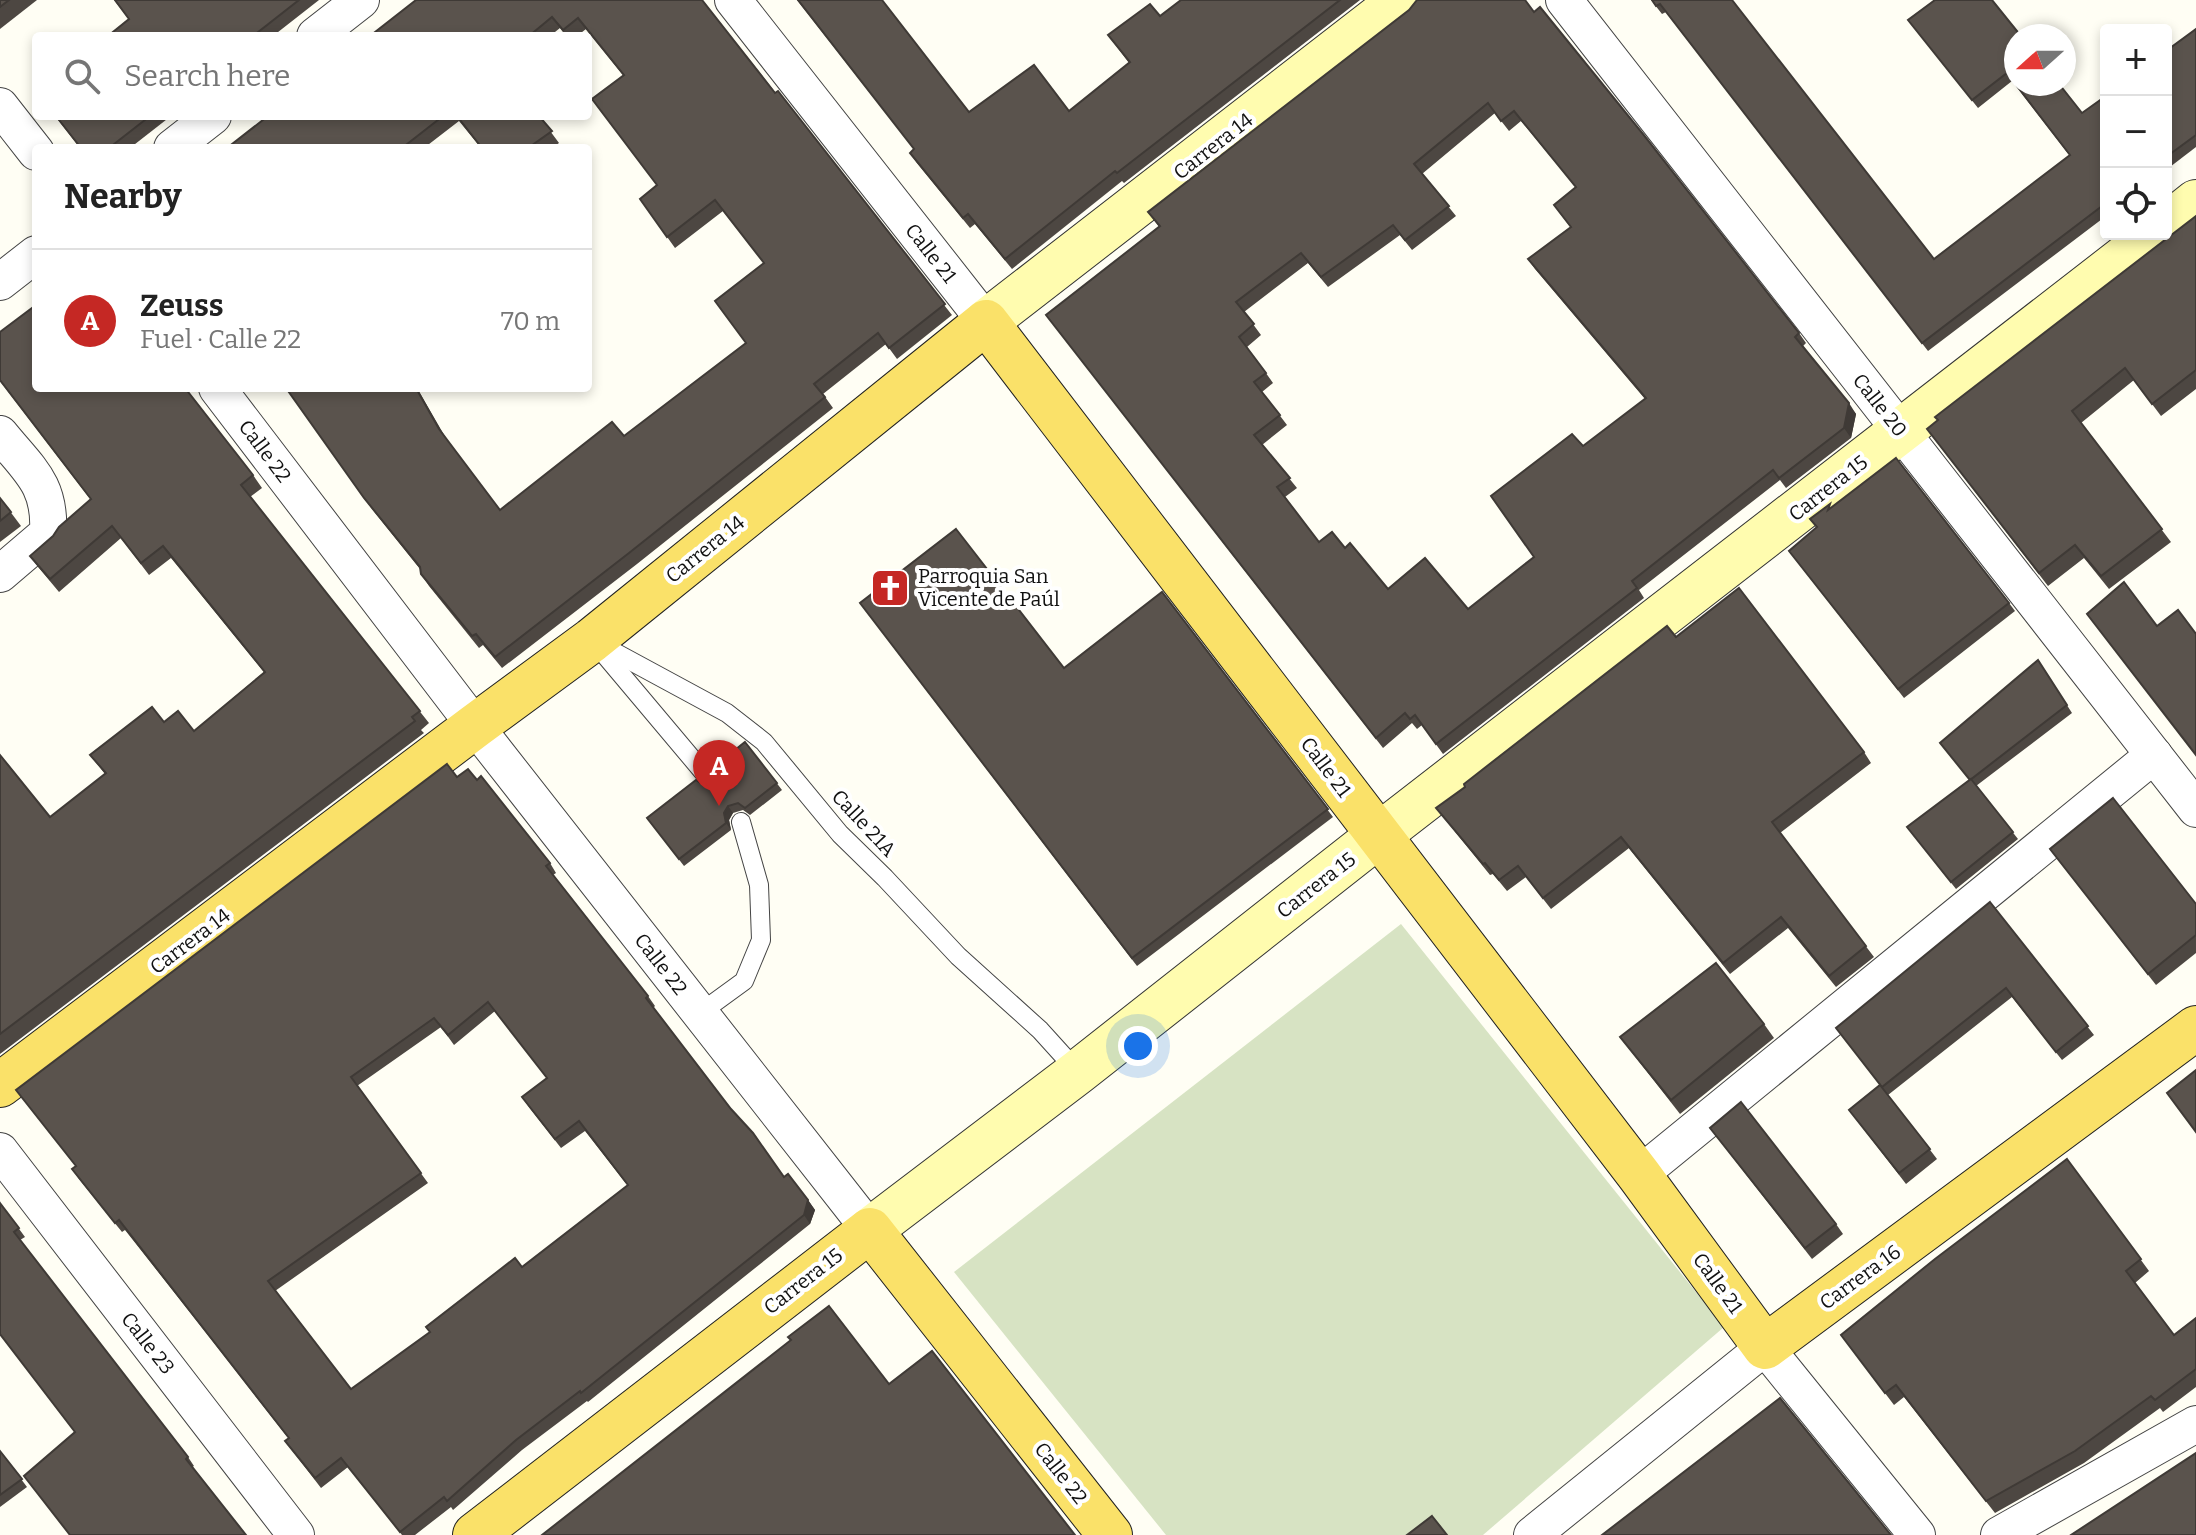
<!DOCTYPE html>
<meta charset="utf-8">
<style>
:root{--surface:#fff;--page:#f6f6f6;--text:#222;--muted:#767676;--line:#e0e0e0;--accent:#c52824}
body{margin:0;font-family:Bitter,serif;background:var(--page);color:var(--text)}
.controls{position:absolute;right:24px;top:24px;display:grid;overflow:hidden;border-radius:8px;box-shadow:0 4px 12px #0003}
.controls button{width:72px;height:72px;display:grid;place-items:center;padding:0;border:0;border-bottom:2px solid var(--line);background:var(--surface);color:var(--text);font:40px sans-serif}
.compass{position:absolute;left:2004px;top:24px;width:72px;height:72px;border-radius:50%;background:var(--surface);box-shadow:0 4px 12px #0003;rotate:249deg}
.you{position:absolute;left:1138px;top:1046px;width:28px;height:28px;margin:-20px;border:6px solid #fff;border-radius:50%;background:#1a73e8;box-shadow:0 0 0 12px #1a73e833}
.badge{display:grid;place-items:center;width:52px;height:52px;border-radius:50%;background:var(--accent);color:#fff;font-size:26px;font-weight:700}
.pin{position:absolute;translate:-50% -66px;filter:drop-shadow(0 2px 4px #0008)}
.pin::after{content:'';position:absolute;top:42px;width:28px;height:24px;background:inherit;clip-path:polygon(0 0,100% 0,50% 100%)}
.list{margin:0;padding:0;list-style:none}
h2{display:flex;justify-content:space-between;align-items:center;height:104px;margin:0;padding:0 32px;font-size:34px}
h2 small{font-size:26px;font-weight:400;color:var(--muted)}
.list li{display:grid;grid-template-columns:52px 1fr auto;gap:24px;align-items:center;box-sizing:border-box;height:144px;padding:0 32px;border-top:2px solid var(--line)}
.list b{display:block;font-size:30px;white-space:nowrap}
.list p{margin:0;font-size:26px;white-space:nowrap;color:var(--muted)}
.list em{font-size:26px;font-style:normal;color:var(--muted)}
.icon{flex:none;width:44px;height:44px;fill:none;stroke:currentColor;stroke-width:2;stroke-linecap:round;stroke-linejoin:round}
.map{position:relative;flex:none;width:2196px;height:1535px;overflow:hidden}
.search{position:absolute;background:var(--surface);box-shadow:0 4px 12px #0003;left:32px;top:32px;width:560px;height:88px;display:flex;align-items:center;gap:20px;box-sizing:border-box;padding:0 28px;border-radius:8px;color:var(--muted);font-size:30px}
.panel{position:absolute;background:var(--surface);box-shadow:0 4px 12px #0003;left:32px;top:144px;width:560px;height:248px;border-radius:8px}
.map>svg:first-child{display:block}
.cemetery{fill:#d7e3c3}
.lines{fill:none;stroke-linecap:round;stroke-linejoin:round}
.lane-casing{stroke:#444;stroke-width:20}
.street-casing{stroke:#444;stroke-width:38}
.secondary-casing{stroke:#333;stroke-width:46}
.primary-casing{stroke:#222;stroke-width:46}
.lane{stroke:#fff;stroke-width:18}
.street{stroke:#fff;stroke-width:36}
.secondary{stroke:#fffcaf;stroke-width:44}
.primary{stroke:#fae169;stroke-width:44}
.wall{fill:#4d4742;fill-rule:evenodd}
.shaded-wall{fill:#3f3a36}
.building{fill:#5a534d;stroke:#3f3a36;stroke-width:2;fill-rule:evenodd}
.labels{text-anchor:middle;stroke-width:8;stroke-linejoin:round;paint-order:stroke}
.street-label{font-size:20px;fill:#111;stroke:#fff}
.poi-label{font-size:20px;fill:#111;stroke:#fff;text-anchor:start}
</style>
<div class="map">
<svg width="2196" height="1535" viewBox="0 0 2196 1535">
<rect width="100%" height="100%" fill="#fffef4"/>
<polygon class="cemetery" points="1401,924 1724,1327 1483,1535 1166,1535 954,1272"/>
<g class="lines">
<defs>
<g id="lane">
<polyline points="592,640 727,713 764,742 840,834 885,878 958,956 1040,1030 1078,1072"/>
<polyline points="599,648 710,780"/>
<polyline points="700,1013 744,981 761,940 759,885 741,822"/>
</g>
<g id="street">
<polyline points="733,0 986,322"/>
<polyline points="1564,0 2196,809"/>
<polyline points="315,36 361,0"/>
<polyline points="0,106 36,152"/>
<polyline points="172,148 213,116"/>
<polyline points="0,282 36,254"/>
<polyline points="217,388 475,726 870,1230"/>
<path d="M0,434C29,470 51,484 48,533L0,574"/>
<polyline points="0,1151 296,1535"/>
<polyline points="1639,1175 2154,755"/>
<polyline points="1532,1535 1765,1347 1917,1535"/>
<polyline points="1999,1535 2196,1424"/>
</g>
<g id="secondary">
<polyline points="2166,226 2196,202"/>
<polyline points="986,322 1401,0"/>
<polyline points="870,1230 1078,1072 1379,835 2155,234"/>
</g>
<g id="primary">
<polyline points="0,1085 475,726 592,640 986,322 1639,1175 1765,1347 2196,1028"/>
<polyline points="475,1535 870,1230 1110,1535"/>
</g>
</defs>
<use href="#lane" class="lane-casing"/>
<use href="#street" class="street-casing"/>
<use href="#secondary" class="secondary-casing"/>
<use href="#primary" class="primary-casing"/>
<use href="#lane" class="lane"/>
<use href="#street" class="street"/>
<use href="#secondary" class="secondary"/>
<use href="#primary" class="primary"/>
</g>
<g class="wall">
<polygon points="0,0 37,0 0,29"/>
<polygon points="114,0 319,0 273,36 108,36 129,19"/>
<polygon points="702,0 952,315 897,359 886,344 823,394 833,408 637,564 502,668 483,645 479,648 429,586 421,574 420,569 372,509 295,400 445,437 500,510 624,436 746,343 764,263 723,211 675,248 640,199 657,186 623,75 586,29 577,36 566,36 560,28 550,36 370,36"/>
<polygon points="797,0 882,0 969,112 1069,111 1129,63 1108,35 1160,16 1181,0 1360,0 1124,183 1122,181 1012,269 975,224 970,228 917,163 910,153 914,149"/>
<polygon points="1651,0 1732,0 1934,259 2070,156 2012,81 1978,108 1908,20 2082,113 2106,96 2106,216 1928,351 1666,12 1662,14"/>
<path d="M1409,10L1799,333L1806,343L1803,346L1856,414L1851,438L1786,488L1780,480L1639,590L1644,598L1443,754L1422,725L1417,729L1412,723L1383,748L1046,315L1159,227L1148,212ZM1495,113L1509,131L1521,121L1576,187L1554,205L1571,228L1528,259L1535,269L1645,399L1583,446L1534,557L1468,609L1388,589L1345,548L1319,542L1285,497L1297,488L1262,445L1287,425L1262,392L1273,383L1247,347L1261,335L1244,312L1308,263L1328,287L1400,235L1412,250L1456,216L1422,174Z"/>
<polygon points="2196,29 2196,147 2166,170 2166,51"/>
<polygon points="55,116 171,116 130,148 80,148"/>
<polygon points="268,116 539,116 559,143 552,148 481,148 459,121 424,148 227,148"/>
<polygon points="2196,216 2196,389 2161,416 2134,380 2081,423 2171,542 2109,589 2084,558 2048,586 1927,429"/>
<polygon points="0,332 253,475 262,488 250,497 429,723 421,730 424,733 0,1054 0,755 50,817 105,774 90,755 164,722 194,731 264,672 171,558 149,575 121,538 59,592 39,568 30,556 53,536 91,500 0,381"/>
<polygon points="0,498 21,526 0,542"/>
<polygon points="1832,507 2009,603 2015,611 1904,698 1789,551 1817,528"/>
<polygon points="1162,592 1333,817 1137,966 860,603 1064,668"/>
<polygon points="2038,660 2072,713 1976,786 2018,839 1956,889 1907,827 1969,780"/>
<polygon points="745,742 782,790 750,815 743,810 733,813 729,820 731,830 684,866 647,818 702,784 712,782"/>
<polygon points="1864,752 1871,763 1780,833 1874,957 1836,987 1788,928 1730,974 1629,848 1551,909 1526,877 1507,891 1493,874 1490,875 1436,808"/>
<path d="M457,777L550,863L556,873L553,875L648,996L655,1006L653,1008L784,1177L808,1200L815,1210L810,1224L588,1402L587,1401L522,1450L453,1510L451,1507L415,1535H402L348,1467L321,1488L285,1441L289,1439L211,1339L125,1230L122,1232L79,1179L72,1169L76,1166L16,1090ZM495,1011L547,1078L522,1097L529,1107L561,1148L585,1131L628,1186L522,1267L351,1389L275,1291L428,1183L357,1086L441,1027L454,1045Z"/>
<polygon points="2050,849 2196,904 2196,953 2156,985"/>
<polygon points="1990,902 2094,1035 2062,1060 2012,997 1888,1095 1937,1159 1906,1184 1849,1110 1880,1085"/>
<polygon points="1764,1024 1774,1038 1680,1114 1620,1037"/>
<polygon points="1710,1128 1836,1224 1843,1234 1812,1259"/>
<polygon points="2067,1159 2149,1271 2135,1283 2174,1335 2196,1318 2196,1387 2163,1412 2160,1408 2084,1463 1995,1513 1904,1397 1894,1405 1841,1335"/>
<polygon points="0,1203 25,1237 20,1240 188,1457 194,1466 192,1467 74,1432"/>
<polygon points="0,1451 27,1487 0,1507"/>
</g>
<g class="shaded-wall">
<polygon points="416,388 417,388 447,440 439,429"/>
<polygon points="1849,403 1856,414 1851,438 1844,428"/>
<polygon points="728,806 733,813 729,820 731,830 726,823 724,813"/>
<polygon points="808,1200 815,1210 810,1224 804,1215"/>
</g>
<g class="building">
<polygon points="0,0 9,0 0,7"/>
<polygon points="115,0 299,0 253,36 108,36 129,19"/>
<polygon points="416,0 702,0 775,93 778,91 945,304 889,348 878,333 814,384 825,397 629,553 495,657 476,634 472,636 421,574 420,567 364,498 286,388 416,388 439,429 500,510 612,422 624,436 746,343 715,301 764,263 715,200 667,237 640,199 657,185 592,99 624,75 578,18 563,30 552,17 529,36 370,36"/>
<polygon points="798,0 882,0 969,112 1034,65 1069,111 1130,62 1108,35 1150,4 1160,16 1181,0 1340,0 1117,173 1115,171 1005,259 968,214 963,218 910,153 914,149"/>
<path d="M1417,0H1525L1534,12L1540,7L1643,134L1799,333L1795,337L1849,403L1844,428L1779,478L1773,470L1632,581L1637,588L1436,744L1415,715L1410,719L1405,713L1376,738L1046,315L1160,226L1148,212L1409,10ZM1488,103L1501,121L1514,111L1576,187L1554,205L1571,227L1528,259L1646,398L1583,446L1572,434L1491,496L1534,557L1468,609L1425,558L1388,589L1350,543L1345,548L1332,532L1319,542L1277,487L1290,478L1254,435L1280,415L1254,382L1266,373L1239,337L1254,324L1236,302L1301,253L1321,277L1393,225L1405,240L1449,206L1414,164Z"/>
<polygon points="1652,0 1732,0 1934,259 2070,155 2007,73 1972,100 1908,20 1935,0 1992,0 2021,36 2016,36 2016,84 2059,84 2082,113 2106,96 2106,203 1922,343 1660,4 1656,6"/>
<polygon points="2196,29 2196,135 2166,157 2166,51"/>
<polygon points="56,116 150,116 109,148 81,148"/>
<polygon points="268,116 443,116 402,148 227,148"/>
<polygon points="457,116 539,116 552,131 528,148 482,148"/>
<polygon points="2196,216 2196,370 2152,404 2125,368 2072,411 2162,529 2101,576 2075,545 2039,573 1927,429 1938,420 1935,417"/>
<polygon points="36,305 36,388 185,388 253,475 241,485 420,711 412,717 415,721 0,1034 0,755 50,817 106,773 90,755 152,707 164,722 178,711 194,731 265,672 163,546 141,563 112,526 50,579 30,556 53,536 59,527 91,499 0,380 0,332"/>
<polygon points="1896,458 2009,603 1898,689 1789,551 1817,527 1810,519 1830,504 1828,510"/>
<polygon points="0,498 11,512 0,521"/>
<polygon points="956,529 1064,668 1162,592 1328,809 1132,958 860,603"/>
<polygon points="2124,582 2157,626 2178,610 2196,634 2196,755 2087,614"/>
<polygon points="1739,588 1864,752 1772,822 1866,946 1829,976 1781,917 1723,963 1621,837 1543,898 1518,866 1499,880 1485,863 1483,864 1436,808 1465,787 1464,784 1667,626 1676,637"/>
<polygon points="2038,660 2067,705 1970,780 1940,743"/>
<polygon points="745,742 777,783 745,808 738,803 728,806 724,813 726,823 679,859 647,818 696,780 702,784 712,782 716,776 715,766"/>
<path d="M447,764L457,777L468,769L477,780L481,776L550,863L546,866L648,996L646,998L731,1109L753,1133L784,1177L788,1174L808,1200L804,1215L581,1393L580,1391L516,1440L447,1501L444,1497L400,1532L341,1458L315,1478L285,1441L289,1438L119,1220L115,1223L72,1169L76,1166L16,1090ZM488,1002L547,1078L522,1097L555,1139L579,1121L628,1185L522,1267L515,1258L426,1327L430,1332L351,1389L268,1281L421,1173L351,1077L434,1018L448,1035Z"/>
<polygon points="1971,779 2013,832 1951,882 1907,827"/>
<polygon points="2113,798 2196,904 2196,935 2148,974 2050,849"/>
<polygon points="1990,902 2088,1026 2056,1052 2006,988 1882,1087 1836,1028"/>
<polygon points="1716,963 1764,1024 1671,1100 1620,1037"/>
<polygon points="2196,1070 2196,1132 2167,1093"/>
<polygon points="1880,1085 1930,1149 1899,1173 1849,1110"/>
<polygon points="1741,1102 1836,1224 1805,1248 1710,1128"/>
<polygon points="2067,1159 2141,1259 2126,1271 2174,1335 2196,1318 2196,1369 2155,1400 2151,1396 2075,1451 1986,1501 1896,1385 1885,1393 1841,1335 1935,1259"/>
<polygon points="0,1203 19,1228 14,1232 188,1457 186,1459 246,1535 70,1535 24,1476 75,1432 0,1334"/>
<polygon points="829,1306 889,1384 932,1351 1075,1535 542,1535 791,1340 788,1337"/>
<polygon points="1780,1398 1891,1535 1602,1535"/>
<polygon points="0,1451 22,1479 0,1495"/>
<polygon points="2196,1453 2196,1535 2071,1535"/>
<polygon points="1432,1516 1447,1535 1407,1535"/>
</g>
<defs>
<symbol id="church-square" viewBox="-11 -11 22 22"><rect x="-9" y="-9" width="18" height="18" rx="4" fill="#c52824" stroke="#fff"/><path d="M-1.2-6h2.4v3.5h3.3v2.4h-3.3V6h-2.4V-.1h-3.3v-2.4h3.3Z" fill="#fff"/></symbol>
</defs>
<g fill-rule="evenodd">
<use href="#church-square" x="868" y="566" width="44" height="44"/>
</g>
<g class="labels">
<g class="street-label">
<text transform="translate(1213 146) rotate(-38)" y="7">Carrera 14</text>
<text transform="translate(931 253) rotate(52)" y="7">Calle 21</text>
<text transform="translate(1880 405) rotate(52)" y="7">Calle 20</text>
<text transform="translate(265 451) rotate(53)" y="7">Calle 22</text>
<text transform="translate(1828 488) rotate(-38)" y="7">Carrera 15</text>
<text transform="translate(705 549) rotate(-39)" y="7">Carrera 14</text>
<text transform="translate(1326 767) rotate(53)" y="7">Calle 21</text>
<text transform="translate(864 823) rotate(47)" y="7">Calle 21A</text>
<text transform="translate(1316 885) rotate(-38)" y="7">Carrera 15</text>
<text transform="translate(190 941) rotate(-37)" y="7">Carrera 14</text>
<text transform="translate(661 964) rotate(52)" y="7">Calle 22</text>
<text transform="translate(1860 1277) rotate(-36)" y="7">Carrera 16</text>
<text transform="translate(803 1281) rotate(-38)" y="7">Carrera 15</text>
<text transform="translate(1718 1283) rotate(54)" y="7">Calle 21</text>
<text transform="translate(148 1343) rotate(52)" y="7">Calle 23</text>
<text transform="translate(1061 1473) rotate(52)" y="7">Calle 22</text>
</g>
<g class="poi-label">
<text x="918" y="583">Parroquia San<tspan x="918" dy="23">Vicente de Paúl</tspan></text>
</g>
</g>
</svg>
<div class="controls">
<button>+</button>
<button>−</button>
<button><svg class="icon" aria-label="locate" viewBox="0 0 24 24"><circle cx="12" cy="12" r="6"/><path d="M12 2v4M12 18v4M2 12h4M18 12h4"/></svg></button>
</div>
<svg class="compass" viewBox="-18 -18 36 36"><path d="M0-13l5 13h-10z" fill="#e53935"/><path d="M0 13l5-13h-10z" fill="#767676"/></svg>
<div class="you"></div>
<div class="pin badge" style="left:719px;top:806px">A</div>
<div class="search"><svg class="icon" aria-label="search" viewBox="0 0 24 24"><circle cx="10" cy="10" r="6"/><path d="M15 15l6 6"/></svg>Search here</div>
<section class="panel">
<h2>Nearby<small></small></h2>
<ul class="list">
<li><span class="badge">A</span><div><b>Zeuss</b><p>Fuel · Calle 22</p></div><em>70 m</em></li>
</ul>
</section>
</div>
